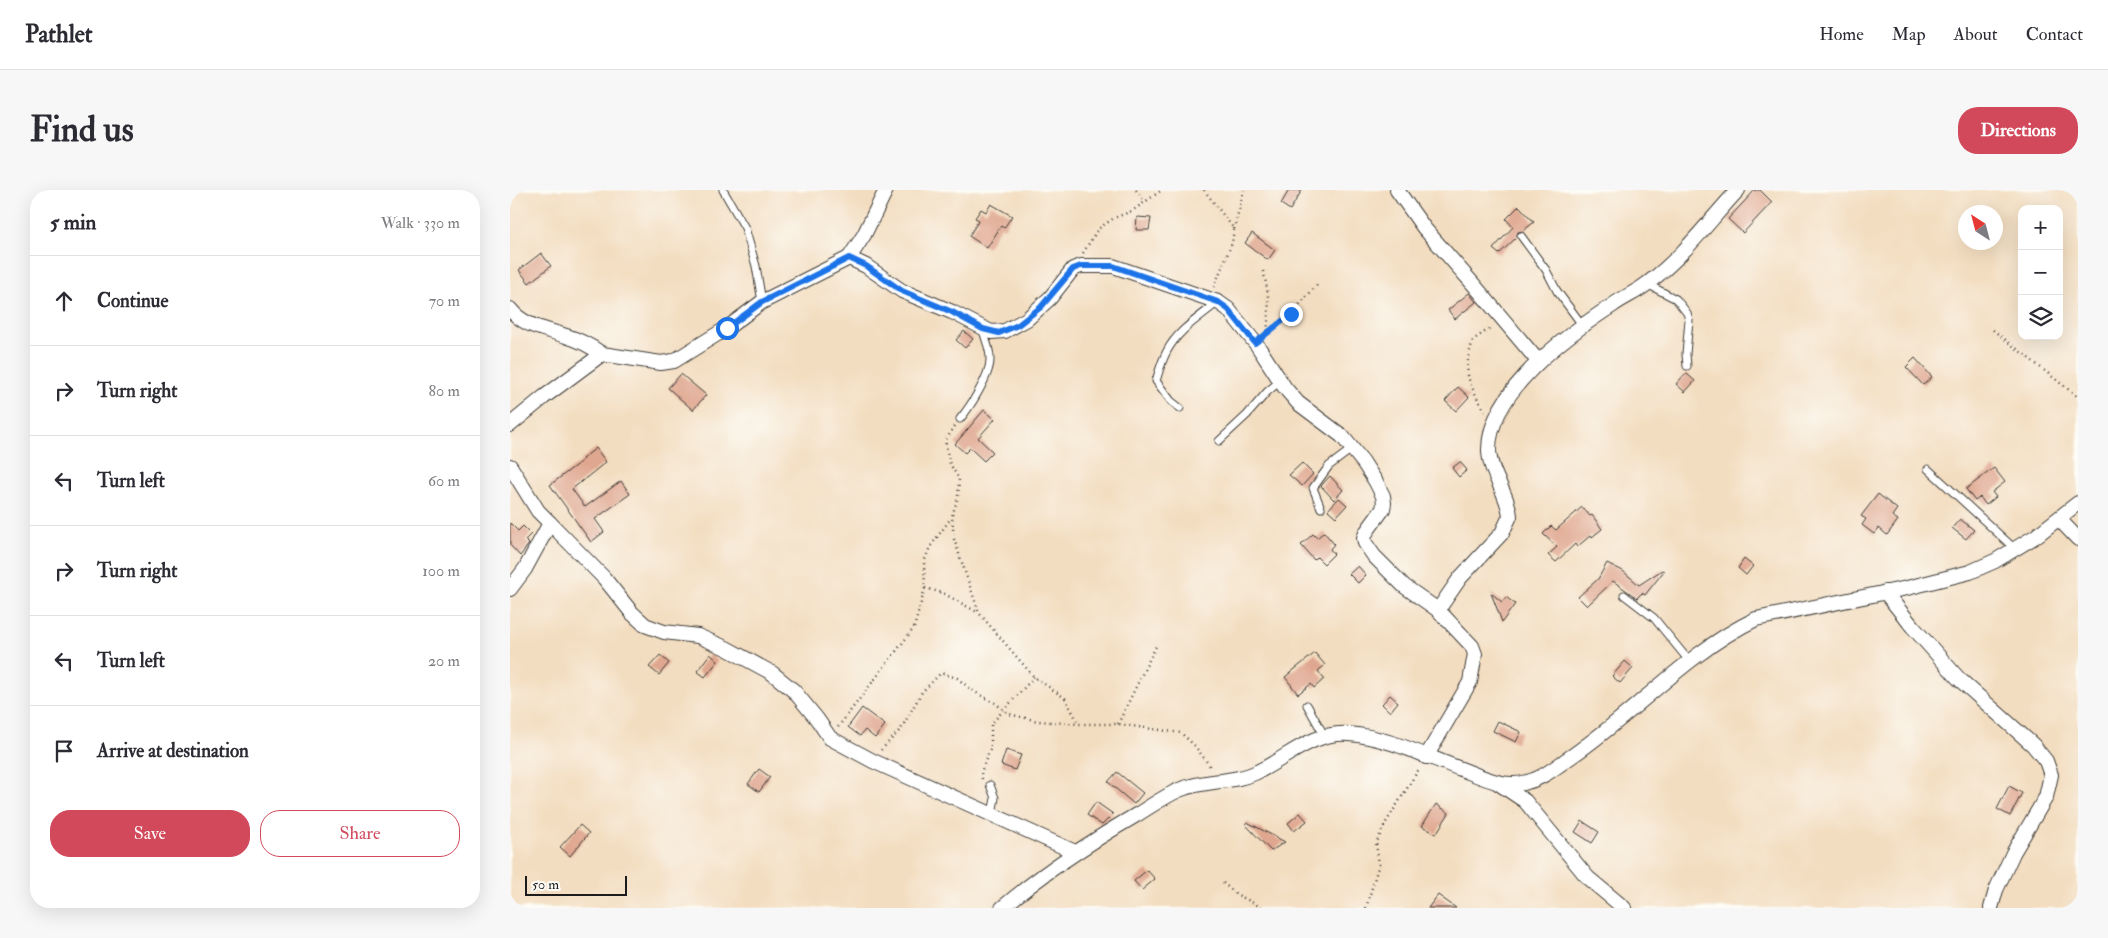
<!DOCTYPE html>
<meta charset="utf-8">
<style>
:root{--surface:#fff;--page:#f7f7f7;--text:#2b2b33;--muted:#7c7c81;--line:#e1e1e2;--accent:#d1495b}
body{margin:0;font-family:"IM FELL Double Pica",serif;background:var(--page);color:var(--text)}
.controls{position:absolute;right:15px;top:15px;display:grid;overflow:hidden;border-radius:10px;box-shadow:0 5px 20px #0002}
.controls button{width:45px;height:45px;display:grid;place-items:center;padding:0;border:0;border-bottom:1px solid var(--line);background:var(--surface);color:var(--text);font:25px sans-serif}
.compass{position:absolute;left:1448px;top:15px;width:45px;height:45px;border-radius:50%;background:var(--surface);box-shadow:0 5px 20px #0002;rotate:324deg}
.scale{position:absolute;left:15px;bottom:12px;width:102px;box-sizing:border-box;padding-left:5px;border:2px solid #1c1c1c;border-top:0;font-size:14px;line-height:18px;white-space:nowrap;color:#1c1c1c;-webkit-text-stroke:4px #fdfcf7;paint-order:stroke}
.stop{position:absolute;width:15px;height:15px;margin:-11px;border:4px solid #1a73e8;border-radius:50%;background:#fff}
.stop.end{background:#1a73e8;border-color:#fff;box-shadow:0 1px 5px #0008}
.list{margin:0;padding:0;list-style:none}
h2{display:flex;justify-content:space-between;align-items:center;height:65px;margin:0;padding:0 20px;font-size:21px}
h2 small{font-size:16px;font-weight:400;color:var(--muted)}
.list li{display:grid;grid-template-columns:32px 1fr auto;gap:15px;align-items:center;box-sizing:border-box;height:90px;padding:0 20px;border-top:1px solid var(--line)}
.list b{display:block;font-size:19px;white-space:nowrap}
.list em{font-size:16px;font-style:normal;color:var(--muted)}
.actions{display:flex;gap:10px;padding:15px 20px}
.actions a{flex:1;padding:11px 0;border:1px solid var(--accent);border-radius:20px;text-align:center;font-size:18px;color:var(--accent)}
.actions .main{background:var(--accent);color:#fff}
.icon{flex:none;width:28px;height:28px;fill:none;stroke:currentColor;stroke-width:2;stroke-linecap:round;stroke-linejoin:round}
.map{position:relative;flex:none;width:1568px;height:718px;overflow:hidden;border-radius:20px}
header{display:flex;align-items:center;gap:30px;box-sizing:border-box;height:70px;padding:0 25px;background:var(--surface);border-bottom:1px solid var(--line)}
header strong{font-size:24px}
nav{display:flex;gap:28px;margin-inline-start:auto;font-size:18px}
.intro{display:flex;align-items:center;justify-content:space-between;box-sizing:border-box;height:120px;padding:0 30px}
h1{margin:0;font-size:35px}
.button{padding:12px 22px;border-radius:20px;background:var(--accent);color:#fff;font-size:18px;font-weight:700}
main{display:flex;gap:30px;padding:0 30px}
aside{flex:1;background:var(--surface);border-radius:20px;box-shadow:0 5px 20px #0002}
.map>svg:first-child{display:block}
.building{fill:#e0a790}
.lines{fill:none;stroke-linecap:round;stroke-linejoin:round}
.lane-casing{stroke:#3c3935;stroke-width:9}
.street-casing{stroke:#3c3935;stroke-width:16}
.path{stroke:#3c3935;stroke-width:2.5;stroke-dasharray:1 4;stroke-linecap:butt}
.lane{stroke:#fff;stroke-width:7}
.street{stroke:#fff;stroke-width:14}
.route{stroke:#1a73e8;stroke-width:6}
</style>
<header>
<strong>Pathlet</strong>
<nav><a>Home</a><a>Map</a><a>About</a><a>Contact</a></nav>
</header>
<div class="intro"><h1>Find us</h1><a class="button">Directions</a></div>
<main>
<aside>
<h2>5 min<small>Walk · 330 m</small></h2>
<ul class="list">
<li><svg class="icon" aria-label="ahead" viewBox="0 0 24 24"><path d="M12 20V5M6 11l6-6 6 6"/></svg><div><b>Continue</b></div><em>70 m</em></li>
<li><svg class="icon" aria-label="right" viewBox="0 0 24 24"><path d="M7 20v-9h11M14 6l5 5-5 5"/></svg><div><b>Turn right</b></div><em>80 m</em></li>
<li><svg class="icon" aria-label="left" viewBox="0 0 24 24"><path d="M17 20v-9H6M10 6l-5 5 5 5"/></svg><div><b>Turn left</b></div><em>60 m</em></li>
<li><svg class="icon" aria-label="right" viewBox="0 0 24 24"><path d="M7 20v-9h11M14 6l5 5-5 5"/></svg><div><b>Turn right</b></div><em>100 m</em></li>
<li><svg class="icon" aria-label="left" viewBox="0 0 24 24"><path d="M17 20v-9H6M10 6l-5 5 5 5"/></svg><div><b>Turn left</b></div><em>20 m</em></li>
<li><svg class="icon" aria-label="arrive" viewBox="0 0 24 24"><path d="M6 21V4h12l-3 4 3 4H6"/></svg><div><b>Arrive at destination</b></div></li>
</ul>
<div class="actions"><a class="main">Save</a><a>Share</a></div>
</aside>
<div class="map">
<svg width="1568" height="718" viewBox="0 0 1568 718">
<rect width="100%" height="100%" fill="#fdfcf7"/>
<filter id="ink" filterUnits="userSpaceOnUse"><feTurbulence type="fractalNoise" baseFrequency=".02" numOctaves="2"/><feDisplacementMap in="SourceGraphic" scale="10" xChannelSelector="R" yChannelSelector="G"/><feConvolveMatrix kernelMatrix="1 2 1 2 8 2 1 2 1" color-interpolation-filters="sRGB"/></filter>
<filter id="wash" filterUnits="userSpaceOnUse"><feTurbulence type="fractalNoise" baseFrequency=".0096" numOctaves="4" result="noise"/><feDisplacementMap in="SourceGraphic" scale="20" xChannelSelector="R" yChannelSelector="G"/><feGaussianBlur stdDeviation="1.12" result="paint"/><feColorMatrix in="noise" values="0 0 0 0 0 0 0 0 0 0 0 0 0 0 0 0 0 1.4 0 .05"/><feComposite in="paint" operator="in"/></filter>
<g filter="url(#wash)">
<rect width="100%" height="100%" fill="#f3ddc0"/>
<g id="blocks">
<g class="building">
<polygon points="779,0 792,0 780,20 771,14"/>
<polygon points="1245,0 1250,0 1262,12 1233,43 1218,29"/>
<polygon points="481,14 502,26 494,38 491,36 477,58 459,46 469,30 465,28 471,19 476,22"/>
<polygon points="1009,16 1024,32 1013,41 1008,42 1006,48 989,64 983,59 1003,37 996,29"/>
<polygon points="627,27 641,28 639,40 626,40"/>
<polygon points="742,43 765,60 758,70 735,53"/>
<polygon points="31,63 41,76 19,93 9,80"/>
<polygon points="959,103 966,112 945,129 938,120"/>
<polygon points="454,141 463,149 455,158 446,150"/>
<polygon points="1405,168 1422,187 1413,195 1396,177"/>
<polygon points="1176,183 1185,191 1175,202 1166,194"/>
<polygon points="171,184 196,205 183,220 158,198"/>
<polygon points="948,197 959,207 946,221 935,211"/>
<polygon points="474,220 485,229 468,248 483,262 474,271 460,258 455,263 445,254"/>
<polygon points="86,258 96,272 62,299 75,317 111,291 120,304 85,329 94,342 81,352 40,295 73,270 72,269"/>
<polygon points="950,272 957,280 949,287 942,278"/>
<polygon points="792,273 803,284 792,296 779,285"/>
<polygon points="1484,278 1495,292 1482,302 1486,307 1476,315 1470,307 1465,311 1456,299"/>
<polygon points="820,286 833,300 824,310 811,296"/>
<polygon points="1368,304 1387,319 1382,326 1388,330 1377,345 1369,338 1364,344 1352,335 1356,329 1351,326"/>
<polygon points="829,308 837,315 826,327 818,320"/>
<polygon points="1072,317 1080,326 1082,325 1092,339 1082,347 1081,345 1067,357 1065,354 1046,372 1038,365 1047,357 1033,344 1041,336 1046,340"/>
<polygon points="1450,329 1464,340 1456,349 1442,338"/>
<polygon points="0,333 8,341 13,336 21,344 15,350 19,354 10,366 0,355"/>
<polygon points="814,342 824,354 820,359 824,364 814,374 807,367 804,370 791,355 803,344 807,348"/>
<polygon points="1234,369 1243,376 1236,385 1228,378"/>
<polygon points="1097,373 1113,381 1129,395 1152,380 1154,381 1135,405 1132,403 1127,408 1103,391 1077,416 1068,407 1088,389"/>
<polygon points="848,376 856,385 848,393 839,384"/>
<polygon points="981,403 992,412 996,407 1005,414 992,432"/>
<polygon points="805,463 815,475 808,481 814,489 804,498 801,494 788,504 775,487"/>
<polygon points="200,464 208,471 195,487 187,481"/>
<polygon points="150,465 159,473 149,485 139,477"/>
<polygon points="1115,471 1123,478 1110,493 1102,486"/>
<polygon points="880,505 888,512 880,522 872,514"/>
<polygon points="352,518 375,535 365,548 355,540 350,546 338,537"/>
<polygon points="988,531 1011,542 1006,552 983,541"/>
<polygon points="496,560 511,565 505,580 491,575"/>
<polygon points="249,579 260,587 249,602 238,594"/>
<polygon points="607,582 633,603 624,614 598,592"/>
<polygon points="1499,596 1512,603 1500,626 1487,619"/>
<polygon points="586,612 603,624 592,635 577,625"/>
<polygon points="926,614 939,623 926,644 912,636"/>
<polygon points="790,623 797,631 784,641 778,633"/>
<polygon points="1072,631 1089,642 1082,653 1065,642"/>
<polygon points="737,632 775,652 761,661 735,634"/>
<polygon points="70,635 79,643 60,666 50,657"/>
<polygon points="637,680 645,689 632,700 624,691"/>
<polygon points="928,705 946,718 918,718"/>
</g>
</g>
</g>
<g filter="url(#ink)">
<use href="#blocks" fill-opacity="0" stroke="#3c3935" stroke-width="1"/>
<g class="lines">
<defs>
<g id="lane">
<polyline points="213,0 235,38 246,76 252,112"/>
<polyline points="1011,46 1036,80 1047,101 1073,136"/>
<polyline points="1137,94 1166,109 1177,123 1179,130 1176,164 1177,176"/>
<path d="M670,218L661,211L646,191C649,181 652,170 657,161C668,140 690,127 708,112"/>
<path d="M450,229C460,217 480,186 480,170C481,161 475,149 473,140"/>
<polyline points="709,251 737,225 757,202 770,191"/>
<polyline points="1418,279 1505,359"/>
<polyline points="811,318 803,298 819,276 843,258"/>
<polyline points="1114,405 1144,428 1180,472"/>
<polyline points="797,515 814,545"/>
<polyline points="480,595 485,608 482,624"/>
</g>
<g id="street">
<polyline points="887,0 914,38 964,95 1028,171"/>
<polyline points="339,68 354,45 376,0"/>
<path d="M0,119C14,137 36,139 56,146C69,150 81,156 92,164"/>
<polyline points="0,235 34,207 92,164 151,173 164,171 217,138 252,112 339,68 356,76 392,101 442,122 481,142 495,141 517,129 540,108 563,79 571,76 603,76 708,112 718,119 747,155 775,198 788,213 832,246 853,272 866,292 873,306 874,313 873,319 857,341 854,348 855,353 864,366 894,396 928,420"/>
<polyline points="0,276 28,321 40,333 15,379 0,399"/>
<polyline points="1549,329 1568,349"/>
<polyline points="40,333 94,388 122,423 135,435 154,442 188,446 216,458 262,483 284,501 307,529 320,548 363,571 565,662"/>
<polyline points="1375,402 1402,436 1448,488 1523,555 1536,571 1541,585 1536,607 1503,663 1486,700 1481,718"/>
<path d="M916,567L960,492L965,464L962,456L928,420L950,388L992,343L1000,326C998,303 980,284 979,261C978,202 1058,144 1103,115C1114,107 1127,102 1138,93C1174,66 1198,32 1228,0"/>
<polyline points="988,593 1015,611 1078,688 1114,718"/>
<path d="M492,718C534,682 580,652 628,624C641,616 655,606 669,600C694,589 724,594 749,581C778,567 804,541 839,544C877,547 915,566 951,579C972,587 995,599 1017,592C1034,588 1048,575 1062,566C1125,523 1177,462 1246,429L1397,398L1460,382L1485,371L1526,346L1568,313"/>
</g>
</defs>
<use href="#lane" class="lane-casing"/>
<use href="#street" class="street-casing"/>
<g class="path">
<polyline points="626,0 635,12"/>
<polyline points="694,0 724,39 722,53 704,97"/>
<polyline points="724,39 734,0"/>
<polyline points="573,63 588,39 604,28 622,21 652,0"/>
<path d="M753,81C759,102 760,120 757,141"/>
<polyline points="1483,140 1568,207"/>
<polyline points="755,143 781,124 807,95"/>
<path d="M975,222C958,190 952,186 963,150L982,137"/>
<polyline points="445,236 435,251 440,274 449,289 448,307 442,326 444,349 469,423 524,487 555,508 569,534"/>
<polyline points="415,398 433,403 467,422"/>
<polyline points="608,534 646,456"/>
<polyline points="328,537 404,438 415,398 414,372 420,357 441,328"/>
<polyline points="371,560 391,539 412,502 431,483 447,488 463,501 485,513 499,524 528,531 569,534 608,534 671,543 685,556 702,579"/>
<polyline points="472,589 471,582 481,557 481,534 524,487"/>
<polyline points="713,693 726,704 753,718"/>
<polyline points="856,718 869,674 866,654 875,634 909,579"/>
</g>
<use href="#lane" class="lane"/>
<use href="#street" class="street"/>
</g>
</g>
<g class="lines" filter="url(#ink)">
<polyline class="route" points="217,138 252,112 339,68 356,76 392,101 442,122 473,139 489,143 508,135 531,117 563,79 571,76 603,76 708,112 718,119 745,153 781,124"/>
</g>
</svg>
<div class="controls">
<button>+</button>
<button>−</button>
<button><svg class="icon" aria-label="layers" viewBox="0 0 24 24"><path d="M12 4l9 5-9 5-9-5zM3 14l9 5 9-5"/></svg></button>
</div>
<svg class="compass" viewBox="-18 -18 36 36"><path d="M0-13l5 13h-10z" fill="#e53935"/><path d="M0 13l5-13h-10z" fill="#7c7c81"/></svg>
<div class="scale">50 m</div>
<div class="stop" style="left:217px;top:138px"></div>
<div class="stop end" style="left:781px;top:124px"></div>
</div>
</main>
